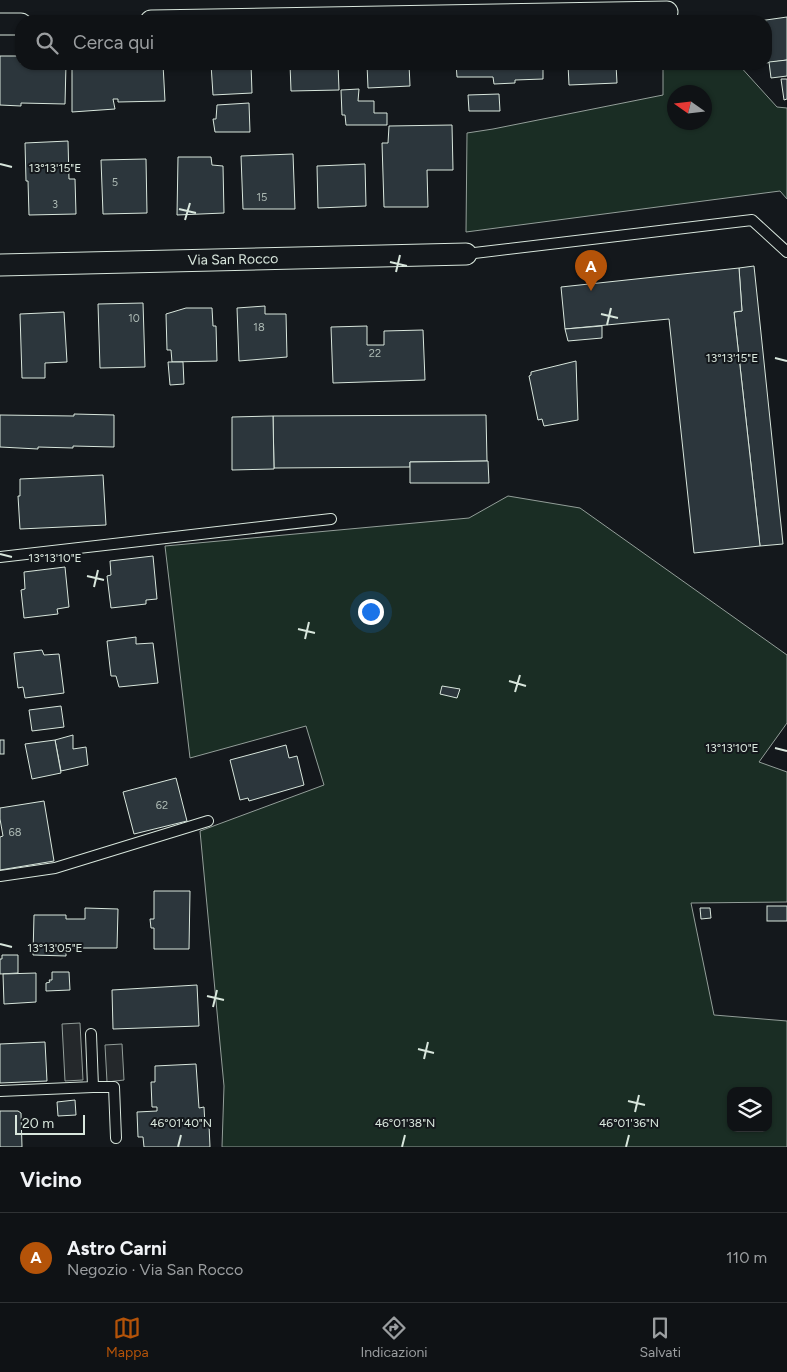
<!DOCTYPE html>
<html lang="it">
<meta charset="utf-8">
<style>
:root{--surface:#0f1215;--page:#1d2022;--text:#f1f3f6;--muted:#9b9ea0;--line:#2f3234;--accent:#b45309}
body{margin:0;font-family:Figtree,sans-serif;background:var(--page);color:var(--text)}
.controls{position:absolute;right:15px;bottom:15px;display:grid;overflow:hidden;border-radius:10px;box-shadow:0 1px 4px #0004}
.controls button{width:45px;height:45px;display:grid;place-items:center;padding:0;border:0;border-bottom:1px solid var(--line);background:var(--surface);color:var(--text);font:25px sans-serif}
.compass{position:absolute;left:667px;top:85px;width:45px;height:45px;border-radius:50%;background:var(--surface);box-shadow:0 1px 4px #0004;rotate:284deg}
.scale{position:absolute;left:15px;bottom:12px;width:70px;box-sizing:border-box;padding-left:5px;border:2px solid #d8e6dc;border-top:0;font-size:14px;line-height:18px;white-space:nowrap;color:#d8e6dc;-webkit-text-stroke:4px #14181c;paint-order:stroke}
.you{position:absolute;left:370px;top:611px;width:18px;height:18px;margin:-12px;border:4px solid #fff;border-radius:50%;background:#1a73e8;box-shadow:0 0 0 8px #1a73e833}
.badge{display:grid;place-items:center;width:32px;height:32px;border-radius:50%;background:var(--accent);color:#fff;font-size:16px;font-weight:700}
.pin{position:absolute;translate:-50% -41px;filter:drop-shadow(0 1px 2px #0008)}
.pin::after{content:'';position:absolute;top:26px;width:18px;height:15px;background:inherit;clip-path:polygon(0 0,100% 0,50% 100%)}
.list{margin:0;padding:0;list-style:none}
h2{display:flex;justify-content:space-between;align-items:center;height:65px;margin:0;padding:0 20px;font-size:21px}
h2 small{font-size:16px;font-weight:400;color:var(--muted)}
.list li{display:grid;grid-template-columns:32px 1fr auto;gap:15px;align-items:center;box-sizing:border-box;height:90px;padding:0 20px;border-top:1px solid var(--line)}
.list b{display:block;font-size:19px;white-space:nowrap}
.list p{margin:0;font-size:16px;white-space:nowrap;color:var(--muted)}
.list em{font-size:16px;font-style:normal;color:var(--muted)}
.icon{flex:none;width:28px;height:28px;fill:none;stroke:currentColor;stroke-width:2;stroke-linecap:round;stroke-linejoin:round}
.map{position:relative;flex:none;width:787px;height:1147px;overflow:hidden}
.search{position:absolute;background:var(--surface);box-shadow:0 1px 4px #0004;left:15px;right:15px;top:15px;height:55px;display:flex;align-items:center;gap:12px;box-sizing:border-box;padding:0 18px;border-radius:20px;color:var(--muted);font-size:19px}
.sheet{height:155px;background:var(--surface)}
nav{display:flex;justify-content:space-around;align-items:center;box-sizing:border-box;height:70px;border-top:1px solid var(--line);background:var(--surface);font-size:14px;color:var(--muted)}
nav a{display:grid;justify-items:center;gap:2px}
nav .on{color:var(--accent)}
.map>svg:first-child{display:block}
.green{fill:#1a2d24;stroke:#939e99;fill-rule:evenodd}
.parking{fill:#24282b;stroke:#939e99}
.building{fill:#2c363c;stroke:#d8e6dc}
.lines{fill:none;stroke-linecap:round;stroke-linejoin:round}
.lane-casing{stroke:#d8e6dc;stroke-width:12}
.street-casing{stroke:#d8e6dc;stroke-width:23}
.lane{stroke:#14181c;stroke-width:10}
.street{stroke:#14181c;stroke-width:21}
.ticks{fill:none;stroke:#d8e6dc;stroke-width:2}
.labels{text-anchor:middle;stroke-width:4;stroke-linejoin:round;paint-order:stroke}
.number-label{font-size:11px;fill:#adbab4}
.street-label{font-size:14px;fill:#d8e6dc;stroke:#14181c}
.ticks-label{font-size:12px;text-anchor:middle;fill:#d8e6dc;stroke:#14181c;stroke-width:4;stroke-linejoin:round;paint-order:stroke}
</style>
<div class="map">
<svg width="787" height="1147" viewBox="0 0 787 1147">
<rect width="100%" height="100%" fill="#14181c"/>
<g class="green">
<path d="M663,64H738L777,107L787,108V199L780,191L466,232L467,133L493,129L663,95ZM674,92H704V122H674Z"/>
<path d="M508,496L580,508L787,655V723L759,762L787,772V902L691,903L714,1015L787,1021V1147H222L224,1086L200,831L324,785L306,726L190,758L165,546L469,518ZM731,1091H768V1128H731Z"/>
</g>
<g class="parking">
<polygon points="80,1023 83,1080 65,1081 62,1024"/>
<polygon points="122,1044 124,1080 107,1082 105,1045"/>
</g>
<g class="building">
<polygon points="787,17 787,60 766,63 766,21 759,21"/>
<polygon points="0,56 21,56 21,64 66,64 65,104 21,103 21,106 0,105"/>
<polygon points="787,60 787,76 771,78 769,62"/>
<polygon points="72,64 163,64 165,101 118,102 118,99 113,99 115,109 72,112"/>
<polygon points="211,64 251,64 252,93 213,95"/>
<polygon points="290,64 338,64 339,90 291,91"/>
<polygon points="367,64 409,64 410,86 368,88"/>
<polygon points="456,64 543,64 543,79 515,80 515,83 494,84 493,77 457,77"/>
<polygon points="568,64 616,64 617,83 569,85"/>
<polygon points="781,79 787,79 787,99 784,100"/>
<polygon points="359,89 358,101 374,101 374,113 387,113 387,125 346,125 345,115 342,115 341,90"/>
<polygon points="499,94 500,111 469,111 468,95"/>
<polygon points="249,103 250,132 215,132 213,119 216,119 217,105"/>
<polygon points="452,125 453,170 427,170 428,207 384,207 382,143 388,143 389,126"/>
<polygon points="68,141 69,179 75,179 76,214 29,215 28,181 26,181 25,143"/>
<polygon points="293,154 295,209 243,209 241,156"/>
<polygon points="178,157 211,157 212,165 223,166 224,213 177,215"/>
<polygon points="146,159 147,213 103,214 101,160"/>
<polygon points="365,164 366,206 318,208 317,166"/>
<polygon points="754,266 783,544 760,546 734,312 742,311 739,268"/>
<polygon points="739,268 742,311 734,312 760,546 694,553 669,319 565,329 561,287"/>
<polygon points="143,303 145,367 100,368 98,304"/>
<polygon points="265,306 265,314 286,314 287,357 239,361 237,308"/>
<polygon points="186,308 212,308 213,326 216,326 217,361 172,362 171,350 167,350 166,314"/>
<polygon points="64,312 67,362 45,363 45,378 22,378 20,314"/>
<polygon points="367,326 367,345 384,345 384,331 423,330 425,380 333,383 331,327"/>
<polygon points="602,326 602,338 568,341 565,329"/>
<polygon points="576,361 578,420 544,426 542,419 538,420 529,376 531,375 531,372"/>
<polygon points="168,362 183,362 184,384 170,385"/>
<polygon points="74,414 114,415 114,447 73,446 73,448 38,447 38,449 0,447 0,415 74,416"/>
<polygon points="486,415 487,461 410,462 410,467 274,468 273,416"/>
<polygon points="273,416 274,469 232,470 232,417"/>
<polygon points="488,461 489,483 410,483 410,462"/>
<polygon points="103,475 106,525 20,529 18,496 20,496 20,479"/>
<polygon points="153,556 157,599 146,600 146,604 111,608 107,576 111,575 110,561"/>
<polygon points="65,567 69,607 57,609 58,614 24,618 21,590 25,589 24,572"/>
<polygon points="136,637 136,644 153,643 158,683 119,687 116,676 111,676 107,641"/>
<polygon points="42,650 44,655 59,654 64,693 25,698 23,687 18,688 14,653"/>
<polygon points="442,686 460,689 457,698 440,694"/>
<polygon points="61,706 64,727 32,731 29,710"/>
<polygon points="73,735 73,749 86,747 88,765 61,771 55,740"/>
<rect x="0" y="740" width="4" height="14"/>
<polygon points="55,740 61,773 32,779 25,744"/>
<polygon points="286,745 289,758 297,756 304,785 249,801 248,798 240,800 230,760"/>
<polygon points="176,778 187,821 134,834 123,792"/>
<polygon points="44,801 54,861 0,870 0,837 3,836 0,819 0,808"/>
<polygon points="154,891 190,891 189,949 154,949 154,928 151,928 150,919 154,919"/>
<rect x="767" y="906" width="20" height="15"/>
<polygon points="85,908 118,909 117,948 66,948 66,956 33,955 34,915 66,915 66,919 85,919"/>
<polygon points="700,908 710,908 711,918 701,919"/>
<polygon points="2,955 18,955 18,973 0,974 0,959 2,959"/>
<polygon points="52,972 69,972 70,990 46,991 46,983 50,982 49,980 52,980"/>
<polygon points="36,973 36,1002 4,1004 3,974"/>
<polygon points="197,985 199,1026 113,1029 112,990"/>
<polygon points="45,1042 47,1081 0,1083 0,1044"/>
<polygon points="196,1064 199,1108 204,1107 205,1125 209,1125 210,1147 144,1147 143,1137 138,1137 137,1112 157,1111 157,1107 152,1107 151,1082 155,1082 155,1066"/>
<polygon points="75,1100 76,1115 58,1116 57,1102"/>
<polygon points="0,1111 18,1111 21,1113 22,1147 0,1147"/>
</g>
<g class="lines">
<defs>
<g id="lane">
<polyline points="466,254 752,220 787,252"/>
<polyline points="0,557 331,519"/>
<polyline points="0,876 55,868 208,821"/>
<polyline points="93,1087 114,1087 116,1138"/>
<polyline points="0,1091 93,1087 91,1034"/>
</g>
<g id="street">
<polyline points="151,21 667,12"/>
<polyline points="0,24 21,24"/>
<polyline points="0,265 466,254"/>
</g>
</defs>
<use href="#lane" class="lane-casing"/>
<use href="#street" class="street-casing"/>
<use href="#lane" class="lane"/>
<use href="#street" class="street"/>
</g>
<path class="ticks" d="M0,164L12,167M179,209L196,213M185,220L190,203M390,262L407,266M396,272L400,255M601,314L618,318M607,325L611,308M775,358L787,361M0,554L12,557M87,576L104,580M94,587L98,570M298,629L315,633M305,639L309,622M509,681L526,686M515,692L520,675M775,748L787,751M0,944L12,947M207,996L224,1000M213,1007L217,990M418,1049L434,1053M424,1059L428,1042M628,1101L645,1105M635,1112L639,1095M178,1147L181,1135M402,1147L405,1135M626,1147L629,1135"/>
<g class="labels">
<g class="number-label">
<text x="115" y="186">5</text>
<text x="262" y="201">15</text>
<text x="55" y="208">3</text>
<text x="134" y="322">10</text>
<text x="259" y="331">18</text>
<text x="375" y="357">22</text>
<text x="162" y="809">62</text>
<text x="15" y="836">68</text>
</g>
<g class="street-label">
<text transform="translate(233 259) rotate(-1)" y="5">Via San Rocco</text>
</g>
</g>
<g class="ticks-label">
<text x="55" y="172">13°13'15"E</text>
<text x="732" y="362">13°13'15"E</text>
<text x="55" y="562">13°13'10"E</text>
<text x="732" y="752">13°13'10"E</text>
<text x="55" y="952">13°13'05"E</text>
<text x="181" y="1127">46°01'40"N</text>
<text x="405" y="1127">46°01'38"N</text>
<text x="629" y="1127">46°01'36"N</text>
</g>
</svg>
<div class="controls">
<button><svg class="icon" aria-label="layers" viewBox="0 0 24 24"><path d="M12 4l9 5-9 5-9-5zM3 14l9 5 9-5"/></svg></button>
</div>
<svg class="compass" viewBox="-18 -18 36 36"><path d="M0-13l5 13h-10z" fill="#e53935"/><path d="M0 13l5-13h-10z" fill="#9b9ea0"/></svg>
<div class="scale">20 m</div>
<div class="you"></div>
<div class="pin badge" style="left:591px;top:291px">A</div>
<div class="search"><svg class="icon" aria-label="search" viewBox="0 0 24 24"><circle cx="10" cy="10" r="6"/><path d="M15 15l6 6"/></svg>Cerca qui</div>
</div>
<section class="sheet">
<h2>Vicino<small></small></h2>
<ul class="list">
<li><span class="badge">A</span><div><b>Astro Carni</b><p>Negozio · Via San Rocco</p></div><em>110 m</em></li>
</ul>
</section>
<nav>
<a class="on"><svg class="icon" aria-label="map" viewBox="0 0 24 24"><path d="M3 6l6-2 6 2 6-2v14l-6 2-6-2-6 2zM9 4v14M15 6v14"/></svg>Mappa</a>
<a><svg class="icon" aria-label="directions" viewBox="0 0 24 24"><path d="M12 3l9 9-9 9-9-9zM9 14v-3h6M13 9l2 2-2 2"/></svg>Indicazioni</a>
<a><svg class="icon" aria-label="saved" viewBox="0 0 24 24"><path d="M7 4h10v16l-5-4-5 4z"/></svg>Salvati</a>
</nav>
